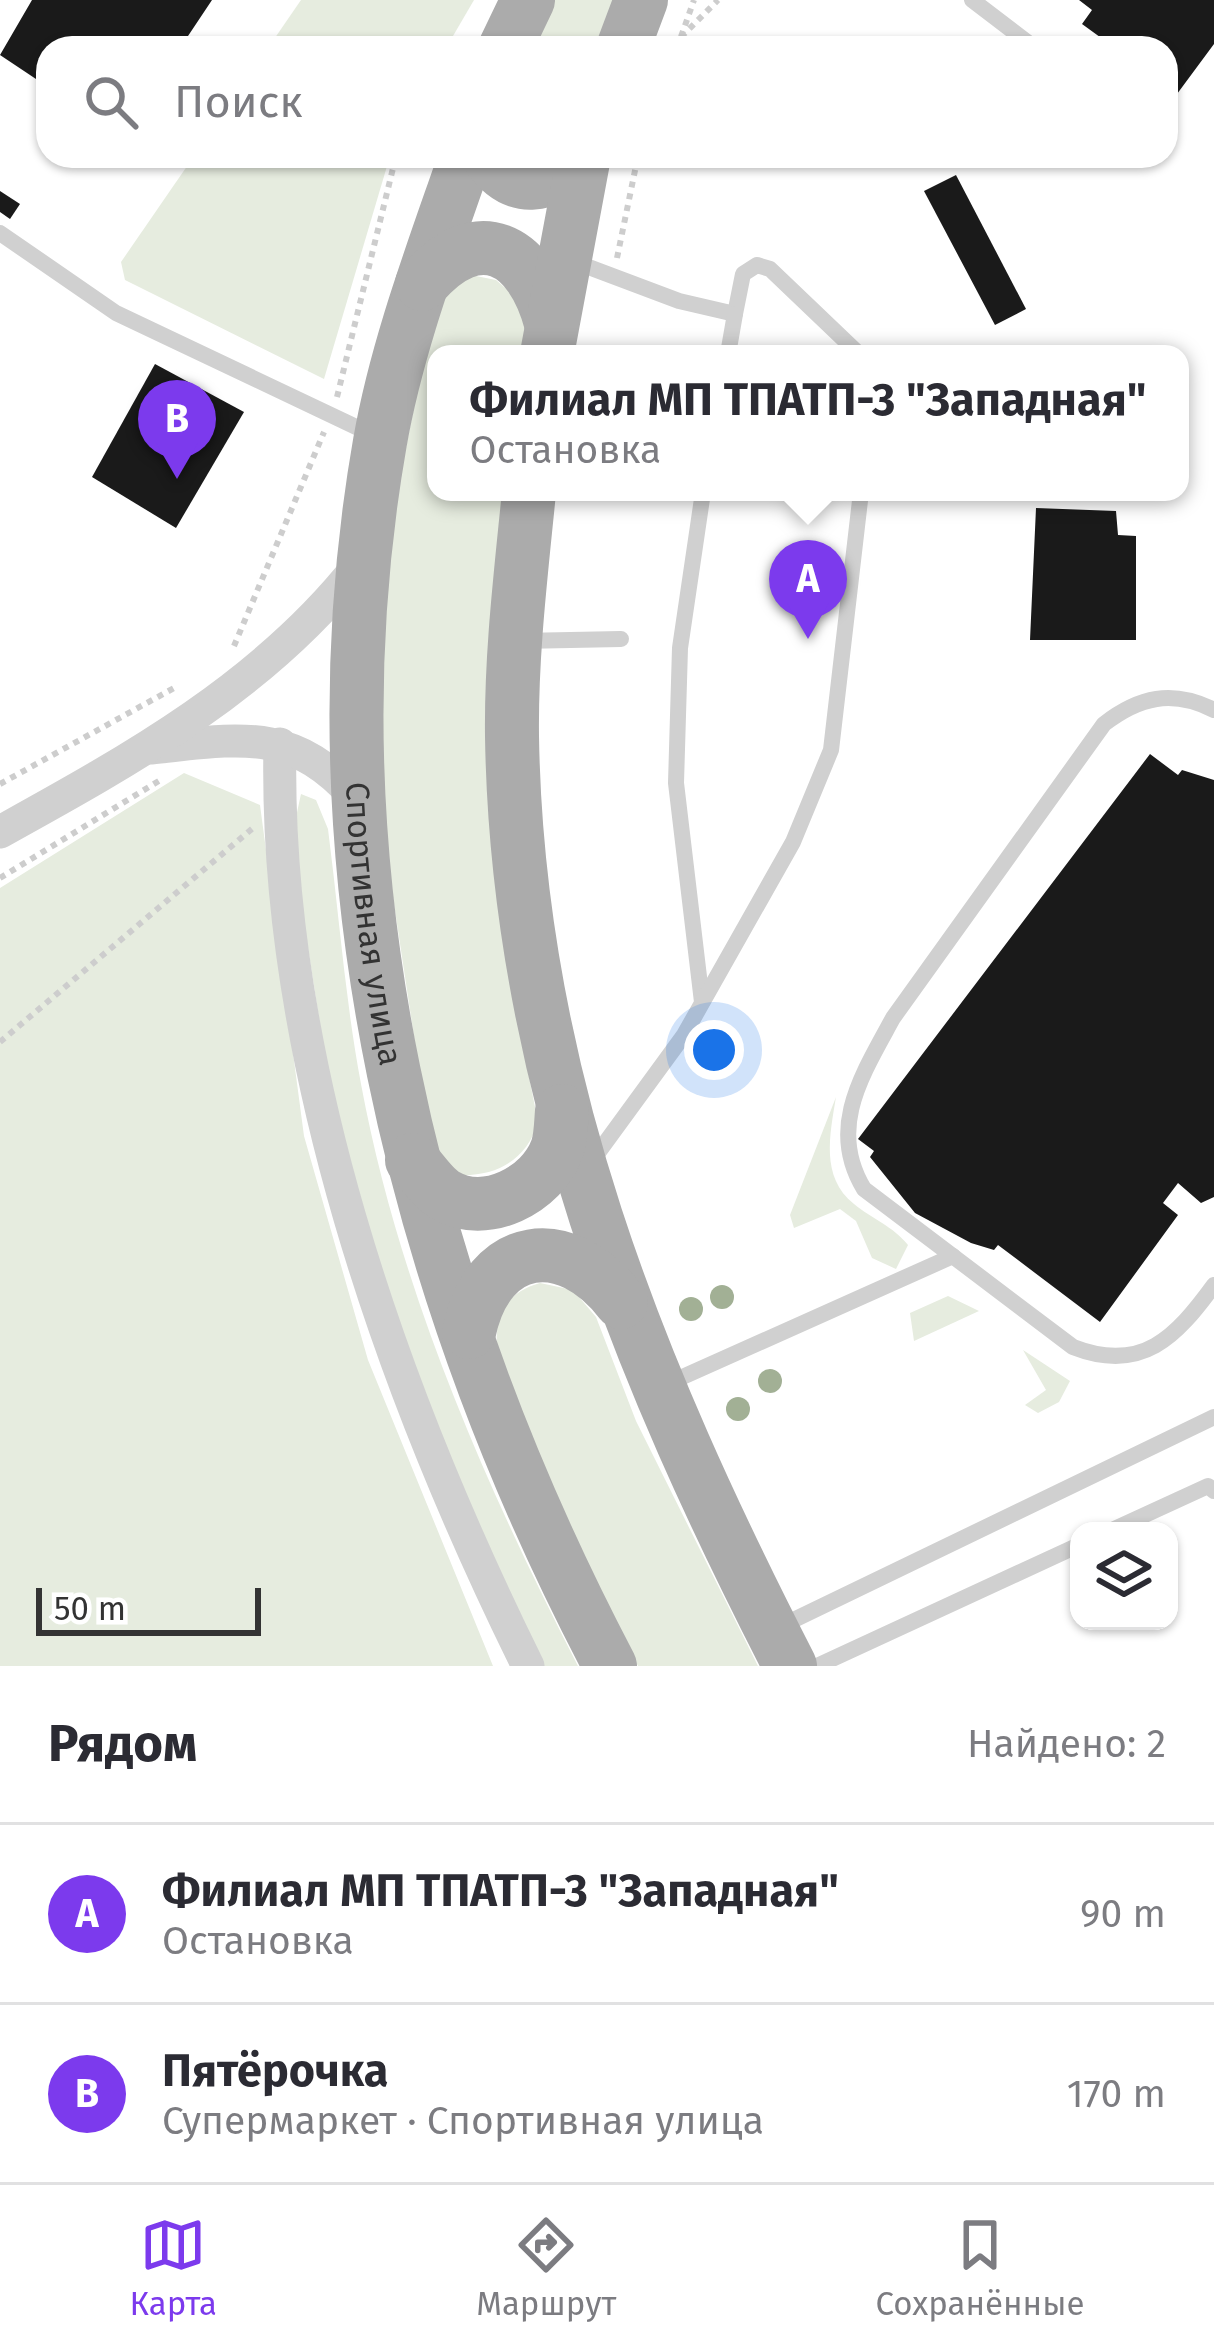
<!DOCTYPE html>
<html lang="ru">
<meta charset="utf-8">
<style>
:root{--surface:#fff;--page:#f2f2f3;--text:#2b2b33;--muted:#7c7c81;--line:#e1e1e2;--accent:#7c3aed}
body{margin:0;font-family:"Fira Sans",sans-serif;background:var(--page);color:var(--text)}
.controls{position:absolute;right:36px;bottom:36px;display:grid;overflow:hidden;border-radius:24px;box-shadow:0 3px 9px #0004}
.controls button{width:108px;height:108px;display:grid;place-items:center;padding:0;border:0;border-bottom:3px solid var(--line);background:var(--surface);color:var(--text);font:60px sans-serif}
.scale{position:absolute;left:36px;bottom:30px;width:225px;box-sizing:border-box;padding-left:12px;border:6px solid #333;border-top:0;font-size:33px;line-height:42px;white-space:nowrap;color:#333;-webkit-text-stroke:9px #fff;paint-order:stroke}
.you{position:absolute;left:714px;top:1050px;width:42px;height:42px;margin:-30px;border:9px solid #fff;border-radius:50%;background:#1a73e8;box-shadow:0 0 0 18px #1a73e833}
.badge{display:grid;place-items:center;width:78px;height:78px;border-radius:50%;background:var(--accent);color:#fff;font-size:39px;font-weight:700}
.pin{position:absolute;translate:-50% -99px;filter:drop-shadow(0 3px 6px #0008)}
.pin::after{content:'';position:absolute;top:63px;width:42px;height:36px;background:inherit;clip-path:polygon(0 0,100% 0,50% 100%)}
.popup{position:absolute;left:427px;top:345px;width:762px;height:156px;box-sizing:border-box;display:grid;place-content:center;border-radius:24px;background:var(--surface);filter:drop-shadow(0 3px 9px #0005);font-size:39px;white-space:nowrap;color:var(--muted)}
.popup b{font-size:45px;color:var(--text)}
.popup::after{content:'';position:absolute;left:50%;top:100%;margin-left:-24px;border:24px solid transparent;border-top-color:var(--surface)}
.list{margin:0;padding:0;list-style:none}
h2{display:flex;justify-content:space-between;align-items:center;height:156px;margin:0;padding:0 48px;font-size:51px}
h2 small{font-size:39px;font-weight:400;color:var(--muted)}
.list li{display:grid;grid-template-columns:78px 1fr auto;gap:36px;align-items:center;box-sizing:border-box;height:180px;padding:0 48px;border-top:3px solid var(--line)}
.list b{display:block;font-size:45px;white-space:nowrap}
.list p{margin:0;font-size:39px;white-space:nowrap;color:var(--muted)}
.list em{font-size:39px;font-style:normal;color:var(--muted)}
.icon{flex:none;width:66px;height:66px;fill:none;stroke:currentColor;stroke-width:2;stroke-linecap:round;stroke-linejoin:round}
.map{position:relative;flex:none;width:1214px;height:1666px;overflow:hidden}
.search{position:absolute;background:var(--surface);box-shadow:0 3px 9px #0004;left:36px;right:36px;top:36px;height:132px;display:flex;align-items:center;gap:30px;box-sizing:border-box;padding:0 42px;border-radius:36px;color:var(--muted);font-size:45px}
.sheet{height:516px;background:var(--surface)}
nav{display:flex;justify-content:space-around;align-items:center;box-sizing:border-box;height:168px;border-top:3px solid var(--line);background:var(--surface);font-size:33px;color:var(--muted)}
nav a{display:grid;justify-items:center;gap:6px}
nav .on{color:var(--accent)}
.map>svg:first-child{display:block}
.green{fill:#e6ecdf}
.building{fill:#1a1a1a}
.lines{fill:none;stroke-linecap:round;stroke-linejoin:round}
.path{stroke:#cdcdcd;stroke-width:6;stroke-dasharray:6 6;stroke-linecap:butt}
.lane{stroke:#d0d0d0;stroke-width:16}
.street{stroke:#d0d0d0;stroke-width:33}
.primary{stroke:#ababab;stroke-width:54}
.tree{fill:#a2b095}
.labels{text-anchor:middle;stroke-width:12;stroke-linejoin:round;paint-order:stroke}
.street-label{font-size:33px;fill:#333;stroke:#fff}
</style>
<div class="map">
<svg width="1214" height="1666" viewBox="0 0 1214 1666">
<rect width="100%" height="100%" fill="#fff"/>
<g class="green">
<polygon points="301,0 474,0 446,48 268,48"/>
<polygon points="549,0 617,0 599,48 528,48"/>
<polygon points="194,156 390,156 324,379 125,280 121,262"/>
<path d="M471,275L496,280L524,304L527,354H436V492H507L510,982L538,1122C527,1160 496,1177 458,1175L431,1149L380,811V579L436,296Z"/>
<polygon points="184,773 260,805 304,1136 368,1360 493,1666 0,1666 0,888"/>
<path d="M301,794L316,800L328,829C339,914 345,999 361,1084C399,1288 484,1483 578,1666H542L455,1488L338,1138L291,840Z"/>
<path d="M836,1097C830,1134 820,1177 854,1204C872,1219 893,1226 908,1245L896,1269L872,1258L856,1221L840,1209L794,1228L790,1215Z"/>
<path d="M540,1283L573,1290L596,1317L636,1421L758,1666H638L595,1582L498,1361C493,1324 500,1294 540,1283Z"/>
<polygon points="948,1296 979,1311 914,1341 910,1313"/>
<polygon points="1023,1350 1070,1381 1059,1402 1038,1413 1025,1405 1046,1390"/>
</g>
<g class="building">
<polygon points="32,0 212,0 180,48 48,48 48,87 0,55"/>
<polygon points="1079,0 1214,0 1214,44 1177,94 1166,86 1166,48 1115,48 1082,24 1092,10"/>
<polygon points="956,175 1026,309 995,325 924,191"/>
<polygon points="0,191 20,204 10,219 0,212"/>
<polygon points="155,364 244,412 176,528 92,477"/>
<polygon points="1036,508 1116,511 1118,535 1136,536 1136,640 1030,640"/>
<polygon points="1150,754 1178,775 1182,770 1214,780 1214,1197 1201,1203 1178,1183 1163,1203 1178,1215 1100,1322 998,1245 994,1250 971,1243 915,1213 870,1157 874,1151 858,1139"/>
</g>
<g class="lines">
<g class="path">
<polyline points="681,37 718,0"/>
<polyline points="677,48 694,0"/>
<polyline points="617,258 638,156"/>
<polyline points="337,397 396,156"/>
<polyline points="234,646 324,432"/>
<polyline points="0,784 174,688"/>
<polyline points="0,878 162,779"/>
<polyline points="0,1042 253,828"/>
</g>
<g class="lane">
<polyline points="972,0 1035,48"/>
<polyline points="0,233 116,313 373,435"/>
<polyline points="570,260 679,301 735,314 743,274 757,265 770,269 859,354"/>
<polyline points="728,354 735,314"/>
<polyline points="520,641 621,639"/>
<path d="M1214,710C1172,689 1139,697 1104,724L893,1018C862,1075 827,1128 864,1189L1073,1347C1142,1374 1176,1337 1214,1285"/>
<polyline points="702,1002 676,783 680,648 703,492"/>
<polyline points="592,1161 684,1035 793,842 831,750 861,492"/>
<polyline points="669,1383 953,1256"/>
<polyline points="1110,1531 1208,1486 1214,1491"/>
<polyline points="777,1628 1214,1417"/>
<polyline points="817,1666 1079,1545"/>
</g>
<g class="street">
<path d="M280,744C273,1056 391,1389 528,1666"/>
<path d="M151,748C238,739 293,726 356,798"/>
<path d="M0,832C132,759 264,686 359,565"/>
</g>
<g class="primary">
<polyline points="505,48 528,0"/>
<polyline points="623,48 641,0"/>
<path id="s1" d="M466,156C434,249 397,345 380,442C306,863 414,1293 610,1666"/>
<path d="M488,156C517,197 548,185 583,159"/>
<path d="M422,284C478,219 531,248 551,323"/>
<polyline points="547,354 584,156"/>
<path d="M529,492C521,573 511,654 512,736C517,1074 638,1370 790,1666"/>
<path d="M412,1160C422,1171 433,1188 445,1195C486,1219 542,1190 557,1149C561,1138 561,1123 562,1111"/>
<path d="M469,1332C488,1241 566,1231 621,1302"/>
</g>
</g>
<g class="tree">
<circle cx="722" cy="1297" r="12"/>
<circle cx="691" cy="1309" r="12"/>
<circle cx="770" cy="1381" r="12"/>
<circle cx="738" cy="1409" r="12"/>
</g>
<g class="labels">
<g class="street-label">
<text dy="12" stroke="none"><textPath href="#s1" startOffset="783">Спортивная улица</textPath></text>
</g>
</g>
</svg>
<div class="controls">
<button><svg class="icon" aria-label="layers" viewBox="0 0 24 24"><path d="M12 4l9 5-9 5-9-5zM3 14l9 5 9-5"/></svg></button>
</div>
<div class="scale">50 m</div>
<div class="you"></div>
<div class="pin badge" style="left:808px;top:639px">A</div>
<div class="popup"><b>Филиал МП ТПАТП-3 &quot;Западная&quot;</b>Остановка</div>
<div class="pin badge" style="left:177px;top:479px">B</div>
<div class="search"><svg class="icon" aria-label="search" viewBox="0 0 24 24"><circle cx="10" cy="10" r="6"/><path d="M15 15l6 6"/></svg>Поиск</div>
</div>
<section class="sheet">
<h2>Рядом<small>Найдено: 2</small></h2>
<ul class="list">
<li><span class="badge">A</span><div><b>Филиал МП ТПАТП-3 &quot;Западная&quot;</b><p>Остановка</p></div><em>90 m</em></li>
<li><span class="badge">B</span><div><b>Пятёрочка</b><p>Супермаркет · Спортивная улица</p></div><em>170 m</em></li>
</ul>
</section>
<nav>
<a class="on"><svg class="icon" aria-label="map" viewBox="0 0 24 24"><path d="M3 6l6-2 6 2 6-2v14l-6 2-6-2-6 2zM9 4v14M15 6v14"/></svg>Карта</a>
<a><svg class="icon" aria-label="directions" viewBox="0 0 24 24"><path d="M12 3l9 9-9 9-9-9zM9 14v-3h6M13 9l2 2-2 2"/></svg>Маршрут</a>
<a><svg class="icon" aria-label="saved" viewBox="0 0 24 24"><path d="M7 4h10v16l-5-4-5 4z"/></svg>Сохранённые</a>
</nav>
